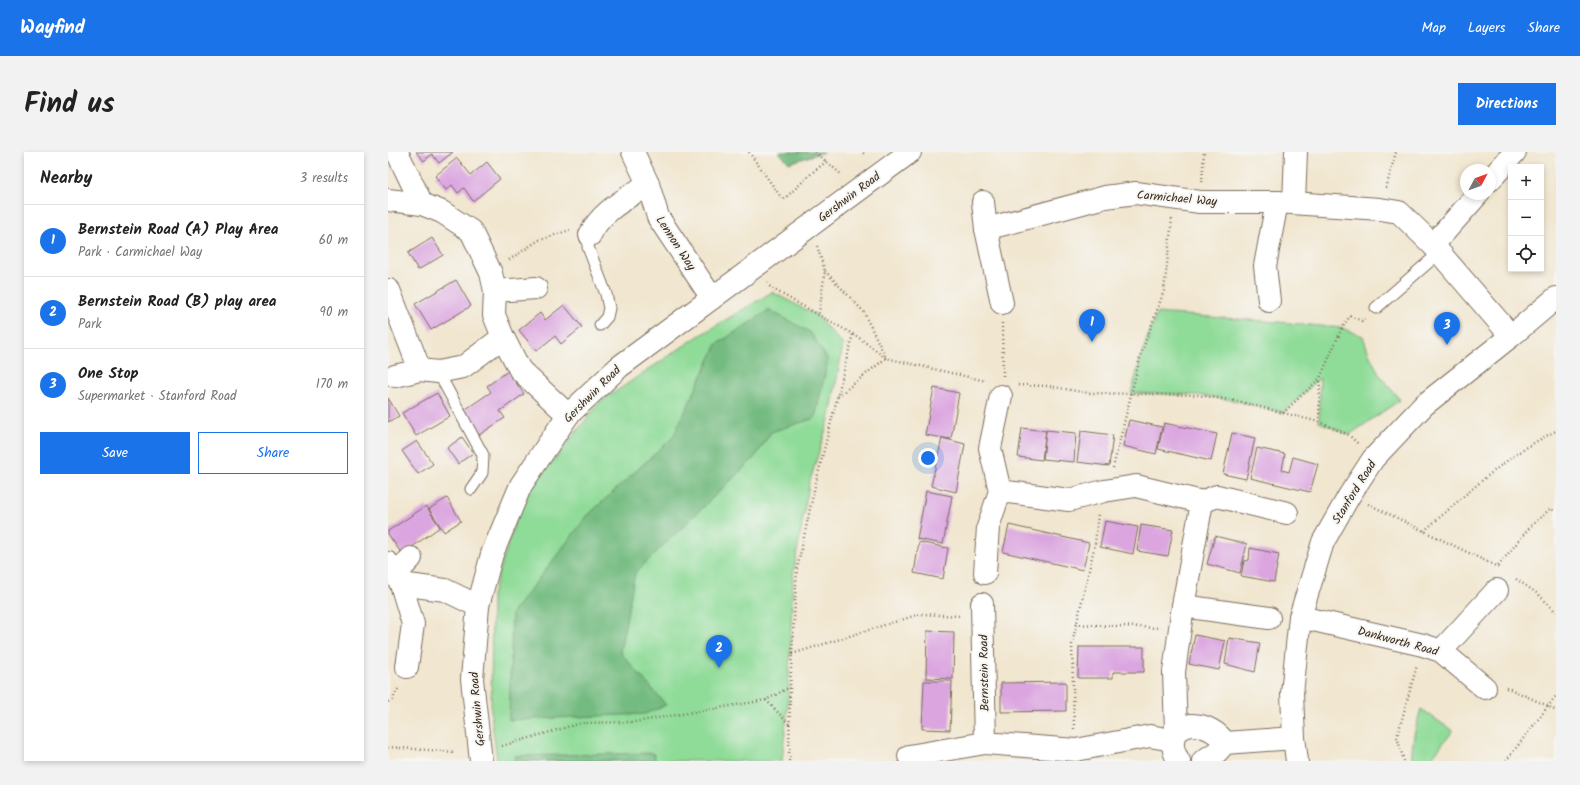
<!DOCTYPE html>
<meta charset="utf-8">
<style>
:root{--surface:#fff;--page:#f2f2f2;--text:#222;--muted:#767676;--line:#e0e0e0;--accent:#1a73e8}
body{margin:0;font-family:Kalam,sans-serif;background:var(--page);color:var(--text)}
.controls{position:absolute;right:12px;top:12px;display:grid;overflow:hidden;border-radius:0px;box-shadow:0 2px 6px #0003}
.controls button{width:36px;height:36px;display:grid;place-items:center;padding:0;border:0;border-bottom:1px solid var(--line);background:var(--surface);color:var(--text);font:20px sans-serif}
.compass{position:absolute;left:1072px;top:12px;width:36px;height:36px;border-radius:50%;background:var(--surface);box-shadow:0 2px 6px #0003;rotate:49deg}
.you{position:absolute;left:540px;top:306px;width:14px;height:14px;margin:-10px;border:3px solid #fff;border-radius:50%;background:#1a73e8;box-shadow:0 0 0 6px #1a73e833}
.badge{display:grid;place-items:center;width:26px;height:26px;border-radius:50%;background:var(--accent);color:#fff;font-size:13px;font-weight:700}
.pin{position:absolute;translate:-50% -33px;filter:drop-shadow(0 1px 2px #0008)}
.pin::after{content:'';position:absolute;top:21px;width:14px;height:12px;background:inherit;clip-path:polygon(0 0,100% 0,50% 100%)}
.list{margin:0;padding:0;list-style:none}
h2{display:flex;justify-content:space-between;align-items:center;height:52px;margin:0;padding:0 16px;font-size:17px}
h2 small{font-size:13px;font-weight:400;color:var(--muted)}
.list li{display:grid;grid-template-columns:26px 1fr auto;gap:12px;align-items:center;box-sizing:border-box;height:72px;padding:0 16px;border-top:1px solid var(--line)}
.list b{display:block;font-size:15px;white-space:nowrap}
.list p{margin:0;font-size:13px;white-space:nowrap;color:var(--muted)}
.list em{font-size:13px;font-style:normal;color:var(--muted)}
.actions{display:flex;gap:8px;padding:12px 16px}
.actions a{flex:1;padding:9px 0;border:1px solid var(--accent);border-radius:0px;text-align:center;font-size:14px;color:var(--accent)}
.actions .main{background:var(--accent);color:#fff}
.icon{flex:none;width:22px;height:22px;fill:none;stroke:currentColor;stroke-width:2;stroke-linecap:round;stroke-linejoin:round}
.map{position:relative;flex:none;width:1168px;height:609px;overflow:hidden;border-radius:0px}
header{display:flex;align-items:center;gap:24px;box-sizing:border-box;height:56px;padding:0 20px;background:var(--accent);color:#fff}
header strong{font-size:19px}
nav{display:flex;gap:22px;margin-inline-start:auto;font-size:14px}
.intro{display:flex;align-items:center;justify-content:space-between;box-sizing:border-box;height:96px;padding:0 24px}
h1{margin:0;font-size:28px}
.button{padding:10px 18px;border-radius:0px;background:var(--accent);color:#fff;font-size:14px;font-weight:700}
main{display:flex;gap:24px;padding:0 24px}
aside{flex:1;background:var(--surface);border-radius:0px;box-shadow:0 2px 6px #0003}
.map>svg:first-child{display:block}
.green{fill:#8fdb98;stroke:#65825b}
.forest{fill:#73bb80;stroke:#57724f}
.building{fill:#dba6e0}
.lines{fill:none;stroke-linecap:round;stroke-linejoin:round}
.lane-casing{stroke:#7b6c5c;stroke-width:13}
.street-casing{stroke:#7b6c5c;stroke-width:24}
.path{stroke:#7b6c5c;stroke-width:2.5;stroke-dasharray:1 3;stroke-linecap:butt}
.lane{stroke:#fff;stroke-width:11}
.street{stroke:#fff;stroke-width:22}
.labels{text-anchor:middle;stroke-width:4;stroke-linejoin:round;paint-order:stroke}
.street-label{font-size:12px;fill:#3b2a1e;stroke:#f6f6f2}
</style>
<header>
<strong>Wayfind</strong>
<nav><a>Map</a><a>Layers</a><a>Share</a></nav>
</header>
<div class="intro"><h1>Find us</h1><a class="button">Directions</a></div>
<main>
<aside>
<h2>Nearby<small>3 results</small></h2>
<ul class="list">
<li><span class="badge">1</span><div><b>Bernstein Road (A) Play Area</b><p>Park · Carmichael Way</p></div><em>60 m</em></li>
<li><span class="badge">2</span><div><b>Bernstein Road (B) play area</b><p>Park</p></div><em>90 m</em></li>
<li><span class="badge">3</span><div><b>One Stop</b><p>Supermarket · Stanford Road</p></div><em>170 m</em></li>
</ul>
<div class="actions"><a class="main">Save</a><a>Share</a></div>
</aside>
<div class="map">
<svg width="1168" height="609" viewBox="0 0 1168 609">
<rect width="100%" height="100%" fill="#f6f6f2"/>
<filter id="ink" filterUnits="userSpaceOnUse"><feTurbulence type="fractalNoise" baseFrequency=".025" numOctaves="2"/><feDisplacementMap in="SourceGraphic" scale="8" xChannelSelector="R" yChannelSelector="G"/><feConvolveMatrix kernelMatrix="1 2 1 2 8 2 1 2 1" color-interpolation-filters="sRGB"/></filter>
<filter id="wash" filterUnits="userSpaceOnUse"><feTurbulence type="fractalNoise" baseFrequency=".012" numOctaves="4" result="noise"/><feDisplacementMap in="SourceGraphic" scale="16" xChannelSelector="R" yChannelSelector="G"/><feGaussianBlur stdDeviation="0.9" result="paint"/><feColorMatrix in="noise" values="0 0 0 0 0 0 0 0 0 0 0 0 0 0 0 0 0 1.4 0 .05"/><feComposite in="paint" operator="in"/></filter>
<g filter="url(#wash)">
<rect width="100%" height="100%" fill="#f1e6cf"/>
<g class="green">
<polygon points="384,140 428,163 455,193 442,264 421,332 405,423 400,551 394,609 109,609 103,563 104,443 134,348 212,250 309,185"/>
<polygon points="769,161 890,170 954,176 975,184 981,202 992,224 1012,248 961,283 931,270 932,226 895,261 849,249 810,243 743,241 756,195"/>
<path d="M1033,557L1065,579L1041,609H1024C1023,590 1028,574 1033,557Z"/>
</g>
<g class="forest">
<polygon points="391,0 436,0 401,11"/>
<polygon points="381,158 422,180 440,208 427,266 383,280 367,305 247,421 232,500 278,553 257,562 121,568 124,461 200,363 285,285 329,192"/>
<polygon points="265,601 268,609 127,609 127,604"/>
</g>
<g id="blocks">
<g class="building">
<polygon points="28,0 65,0 51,11 44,2 36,9"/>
<polygon points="69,6 83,23 99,10 112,27 85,49 76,36 70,41 64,33 58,38 47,24"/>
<polygon points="44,86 55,103 30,118 20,101"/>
<polygon points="68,128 83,154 43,178 27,152"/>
<polygon points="176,153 194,175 173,192 167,184 148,199 131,178 152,161 157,168"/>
<polygon points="120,219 136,242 112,259 117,266 91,283 75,259 103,240 99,234"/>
<polygon points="546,236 571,241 563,287 537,283"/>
<polygon points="49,241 62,264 28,284 14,261"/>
<polygon points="0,246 11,264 0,270"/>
<polygon points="741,268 774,275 768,302 735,294"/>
<polygon points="776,271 829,282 823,309 770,297"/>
<polygon points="634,276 658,279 654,308 630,305"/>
<polygon points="658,278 688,281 686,310 655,307"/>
<polygon points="693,279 725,283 721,314 689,310"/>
<polygon points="844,281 867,286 858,327 835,322"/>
<polygon points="74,285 85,301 70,312 59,296"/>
<polygon points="554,286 577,292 568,340 543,334"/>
<polygon points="29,289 45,312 30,322 14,299"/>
<polygon points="869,296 897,302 894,318 901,320 905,305 930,312 922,340 862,326"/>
<polygon points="538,339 564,344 555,392 529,387"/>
<polygon points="59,346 73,369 56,380 41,357"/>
<polygon points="38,354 52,375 14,402 0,382 0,379"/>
<polygon points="717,369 750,375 745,402 712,395"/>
<polygon points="621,373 701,391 695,418 615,400"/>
<polygon points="753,373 785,378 780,404 749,399"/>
<polygon points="827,384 859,392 852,421 819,412"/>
<polygon points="531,390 560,396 555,427 526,421"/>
<polygon points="862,396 891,402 886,430 853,424 856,409 861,408"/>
<polygon points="539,479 566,480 565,527 538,526"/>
<polygon points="807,483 837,489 831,518 801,512"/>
<polygon points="841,486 872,491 867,520 837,512"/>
<polygon points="691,495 756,495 756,520 725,520 725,526 690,526"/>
<polygon points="536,529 564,529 562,578 534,577"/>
<polygon points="678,530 678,559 613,560 613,531"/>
</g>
</g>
</g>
<g filter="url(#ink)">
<use href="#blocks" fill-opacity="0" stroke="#7b6c5c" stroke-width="1"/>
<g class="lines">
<defs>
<g id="lane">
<polyline points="202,83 200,95 218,142 221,156 219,165 212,173"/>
<polyline points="988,156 1051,101"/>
<polyline points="50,220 95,303 94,321 83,337"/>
</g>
<g id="street">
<polyline points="9,0 34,52"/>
<polyline points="245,0 260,32 270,65 324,146"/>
<polyline points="1102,28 1127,0"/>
<polyline points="0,48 34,52 54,60 83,79 103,121 107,139 106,163 115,185 132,218 180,263"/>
<polyline points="595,50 598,77 614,151"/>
<polyline points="906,51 908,0"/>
<polyline points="598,77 717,45 748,41 812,50 889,50 992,57 1011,60 1045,93 1123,184"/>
<path d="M202,83C212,60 239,46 260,32"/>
<polyline points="1045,93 1090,42"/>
<polyline points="1,138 32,218"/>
<polyline points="107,139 148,136"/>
<polyline points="881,149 877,114 889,50"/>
<polyline points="7,224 32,218 50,220 75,215 115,185"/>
<polyline points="612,339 681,348 716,339 748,334 814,350 829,344 899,361"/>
<polyline points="0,411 13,432 25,472 19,515"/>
<polyline points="597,421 600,375 612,339 602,296 613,244"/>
<polyline points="8,422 23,406"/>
<polyline points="13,432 57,438 90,454"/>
<polyline points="594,452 597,591 688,598 762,584 784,588"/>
<polyline points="795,454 881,466"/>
<polyline points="912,465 1035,493 1053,499 1097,536"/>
<polyline points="1053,499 1109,438"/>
<polyline points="788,579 786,520 795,454 814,350"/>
<polyline points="521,604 597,591"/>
<polyline points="93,609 84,527 90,454 104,402 133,333 180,263 231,215 522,0"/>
<path d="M791,609C784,599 783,590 788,579C793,577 799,573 804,573C817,573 830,580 837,591"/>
<polyline points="815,609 829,600 837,591 906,586"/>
<polyline points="909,609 906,586 904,542 912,465 935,390 961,344 985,307 1036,253 1123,184 1168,146"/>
</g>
</defs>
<use href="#lane" class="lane-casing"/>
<use href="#street" class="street-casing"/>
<g class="path">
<polyline points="361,0 395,48 425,20 439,9"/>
<polyline points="427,0 454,23"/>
<polyline points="475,1 477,2"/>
<polyline points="814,30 816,0"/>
<polyline points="998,36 1008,0"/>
<polyline points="429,94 437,119 431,161"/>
<polyline points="121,108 151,88 182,78"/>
<polyline points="437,119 475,159 498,206 449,245"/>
<polyline points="379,131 383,136 470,185 498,206 598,229"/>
<polyline points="614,171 615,224"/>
<polyline points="630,233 660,234 700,241 810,243 849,249 931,270 961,283 971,293"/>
<polyline points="895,261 932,226 954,176 962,164 974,169 977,167"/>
<polyline points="931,270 932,226"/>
<polyline points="725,316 753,202 776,139 784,67"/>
<polyline points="980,352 1112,416"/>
<path d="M1036,379C1078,343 1118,303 1168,279"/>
<polyline points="1110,414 1143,374 1162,357 1168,359"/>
<polyline points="1128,427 1150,442 1168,460"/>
<polyline points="688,472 772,476"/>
<polyline points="404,502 532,462 573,464"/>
<polyline points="1118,536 1122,537 1160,554 1168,559"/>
<polyline points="378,548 401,572"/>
<polyline points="0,550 4,548 11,535"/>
<polyline points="686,577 684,492 707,392 710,362"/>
<polyline points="114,594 193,571 246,570 378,548 402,535"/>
<polyline points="0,595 67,600"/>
<polyline points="401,609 402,535 409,417 427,334 465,182"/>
<polyline points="1016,609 1009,585 1029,513"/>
<polyline points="1118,609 1168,544"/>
</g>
<use href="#lane" class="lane"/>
<use href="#street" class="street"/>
</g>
</g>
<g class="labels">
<g class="street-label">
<text transform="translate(461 45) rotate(-37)" y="4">Gershwin Road</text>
<text transform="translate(789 46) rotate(5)" y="4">Carmichael Way</text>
<text transform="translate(288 91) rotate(57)" y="4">Lennon Way</text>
<text transform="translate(204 242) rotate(-45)" y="4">Gershwin Road</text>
<text transform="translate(966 340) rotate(-58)" y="4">Stanford Road</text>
<text transform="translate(1010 489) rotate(15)" y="4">Dankworth Road</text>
<text transform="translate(596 521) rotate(-91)" y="4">Bernstein Road</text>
<text transform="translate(89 557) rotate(-95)" y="4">Gershwin Road</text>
</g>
</g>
</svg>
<div class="controls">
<button>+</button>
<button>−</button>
<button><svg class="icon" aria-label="locate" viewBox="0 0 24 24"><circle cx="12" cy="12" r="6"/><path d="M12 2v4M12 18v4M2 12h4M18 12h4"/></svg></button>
</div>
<svg class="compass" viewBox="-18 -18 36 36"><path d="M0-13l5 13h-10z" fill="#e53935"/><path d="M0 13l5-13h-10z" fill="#767676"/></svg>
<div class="you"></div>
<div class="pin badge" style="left:704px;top:190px">1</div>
<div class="pin badge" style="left:331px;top:516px">2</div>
<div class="pin badge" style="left:1059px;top:193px">3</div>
</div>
</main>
